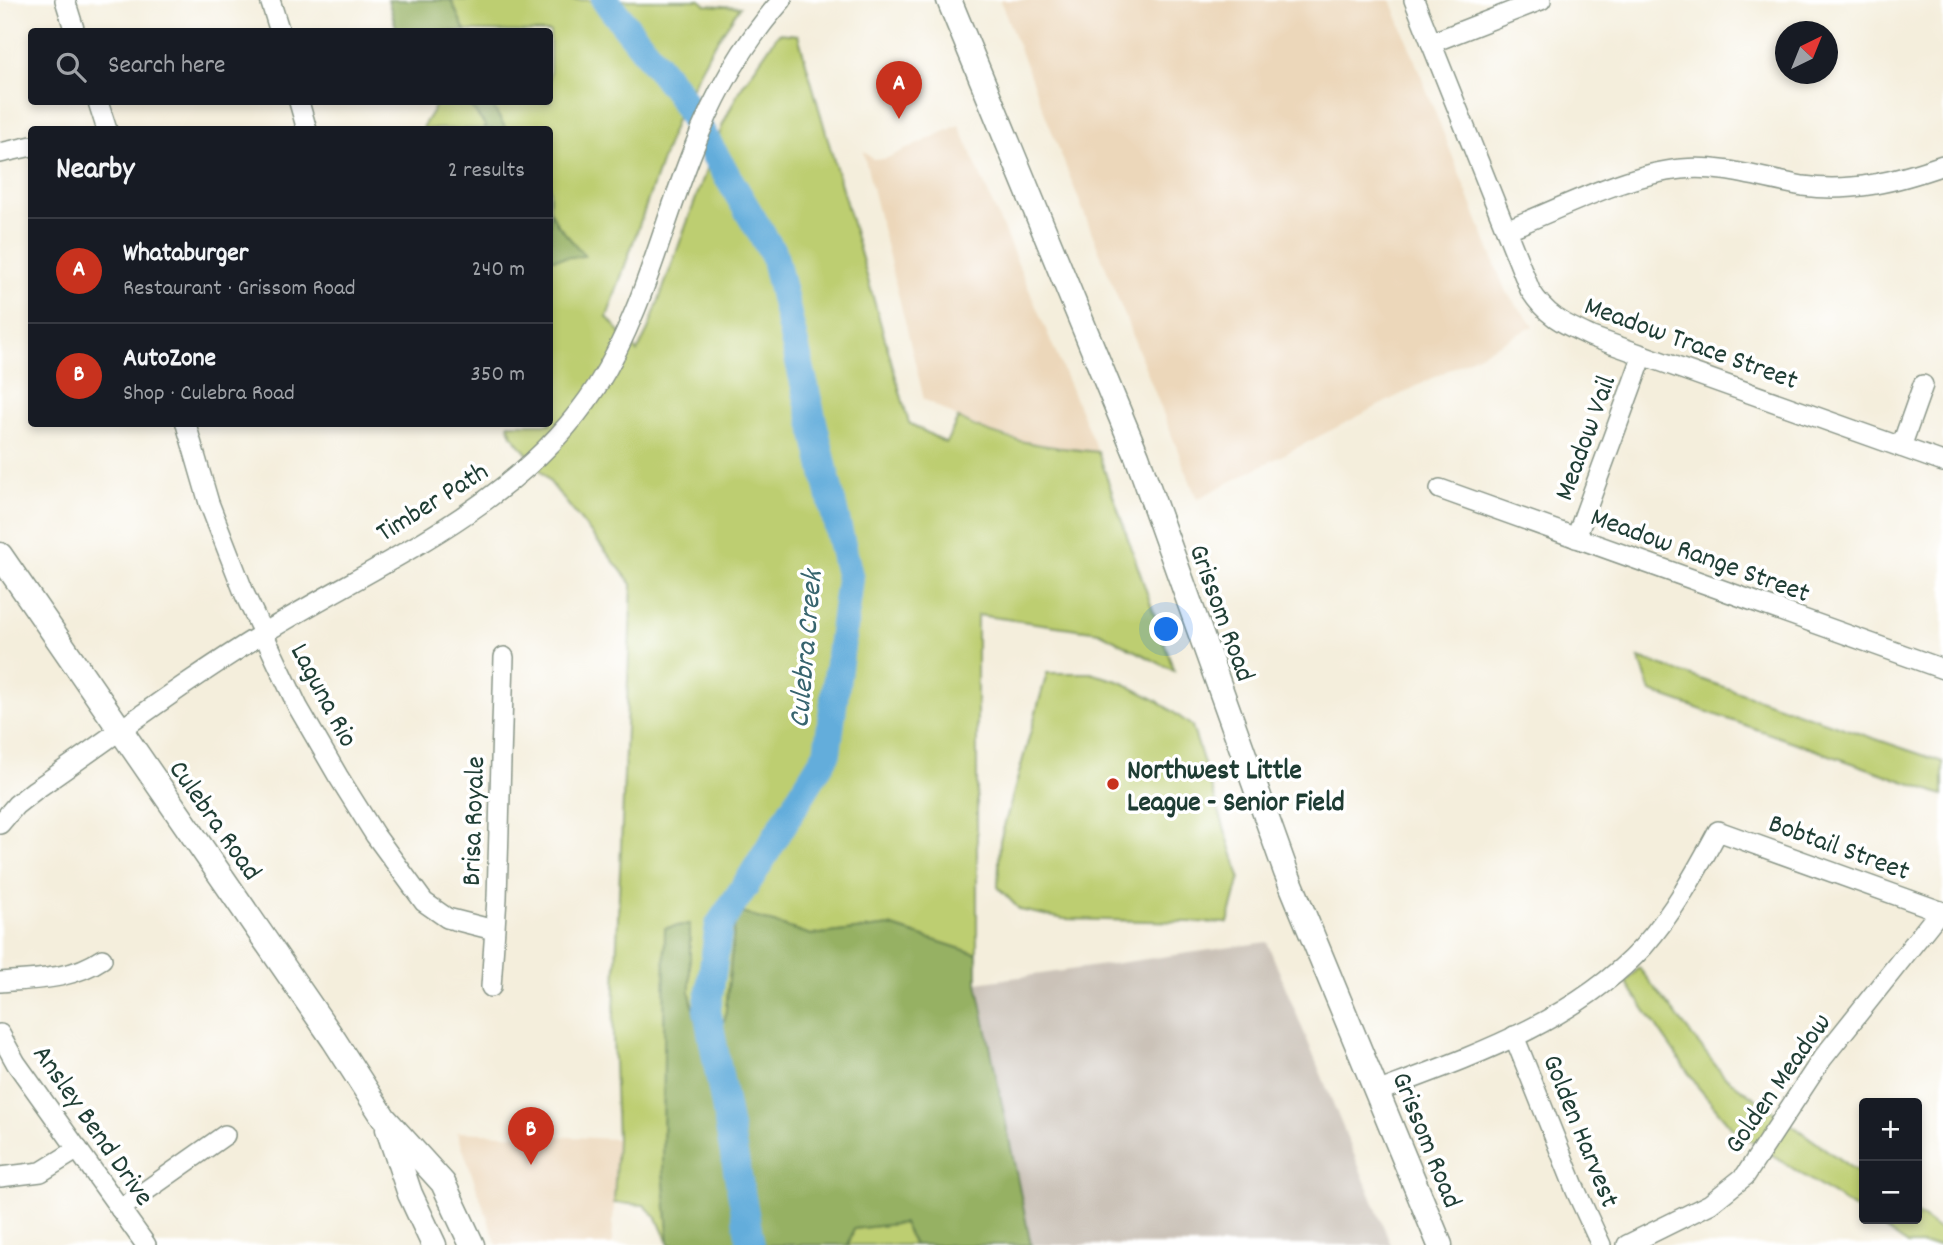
<!DOCTYPE html>
<meta charset="utf-8">
<style>
:root{--surface:#171b24;--page:#20242c;--text:#f1f3f6;--muted:#9ea1a6;--line:#363941;--accent:#c8321e}
body{margin:0;font-family:Dekko,sans-serif;background:var(--page);color:var(--text)}
.controls{position:absolute;right:21px;bottom:21px;display:grid;overflow:hidden;border-radius:7px;box-shadow:0 4px 10px #0003}
.controls button{width:63px;height:63px;display:grid;place-items:center;padding:0;border:0;border-bottom:2px solid var(--line);background:var(--surface);color:var(--text);font:35px sans-serif}
.compass{position:absolute;left:1775px;top:21px;width:63px;height:63px;border-radius:50%;background:var(--surface);box-shadow:0 4px 10px #0003;rotate:43deg}
.you{position:absolute;left:1167px;top:630px;width:24px;height:24px;margin:-18px;border:5px solid #fff;border-radius:50%;background:#1a73e8;box-shadow:0 0 0 10px #1a73e833}
.badge{display:grid;place-items:center;width:46px;height:46px;border-radius:50%;background:var(--accent);color:#fff;font-size:23px;font-weight:700}
.pin{position:absolute;translate:-50% -58px;filter:drop-shadow(0 2px 4px #0008)}
.pin::after{content:'';position:absolute;top:37px;width:24px;height:21px;background:inherit;clip-path:polygon(0 0,100% 0,50% 100%)}
.list{margin:0;padding:0;list-style:none}
h2{display:flex;justify-content:space-between;align-items:center;height:91px;margin:0;padding:0 28px;font-size:30px}
h2 small{font-size:23px;font-weight:400;color:var(--muted)}
.list li{display:grid;grid-template-columns:46px 1fr auto;gap:21px;align-items:center;box-sizing:border-box;height:105px;padding:0 28px;border-top:2px solid var(--line)}
.list b{display:block;font-size:26px;white-space:nowrap}
.list p{margin:0;font-size:23px;white-space:nowrap;color:var(--muted)}
.list em{font-size:23px;font-style:normal;color:var(--muted)}
.icon{flex:none;width:38px;height:38px;fill:none;stroke:currentColor;stroke-width:2;stroke-linecap:round;stroke-linejoin:round}
.map{position:relative;flex:none;width:1943px;height:1245px;overflow:hidden}
.search{position:absolute;background:var(--surface);box-shadow:0 4px 10px #0003;left:28px;top:28px;width:525px;height:77px;display:flex;align-items:center;gap:18px;box-sizing:border-box;padding:0 24px;border-radius:7px;color:var(--muted);font-size:26px}
.panel{position:absolute;background:var(--surface);box-shadow:0 4px 10px #0003;left:28px;top:126px;width:525px;height:301px;border-radius:7px}
.map>svg:first-child{display:block}
.built{fill:#ecd7ba}
.industrial{fill:#cbc2b8}
.green{fill:#bdce71;stroke:#6e8652;stroke-width:2}
.forest{fill:#96b163;stroke:#5a774c;stroke-width:2}
.lines{fill:none;stroke-linecap:round;stroke-linejoin:round}
.river{stroke:#64addb;stroke-width:28}
.minor-casing{stroke:#8a9688;stroke-width:22}
.major-casing{stroke:#8a9688;stroke-width:27}
.minor{stroke:#fff;stroke-width:19}
.major{stroke:#fff;stroke-width:24}
.poi-dot{fill:#c8321e;stroke:#fff;stroke-width:2.5}
.labels{text-anchor:middle;stroke-width:7;stroke-linejoin:round;paint-order:stroke}
.street-label{font-size:28px;fill:#1f3d34;stroke:#fff}
.poi-label{font-size:28px;font-weight:bold;fill:#1f3d34;stroke:#fff;text-anchor:start}
.water-label{font-size:30px;font-style:italic;fill:#37646e;stroke:#fff}
</style>
<div class="map">
<svg width="1943" height="1245" viewBox="0 0 1943 1245">
<rect width="100%" height="100%" fill="#fff"/>
<filter id="ink" filterUnits="userSpaceOnUse"><feTurbulence type="fractalNoise" baseFrequency=".0143" numOctaves="2"/><feDisplacementMap in="SourceGraphic" scale="14" xChannelSelector="R" yChannelSelector="G"/><feConvolveMatrix kernelMatrix="1 2 1 2 8 2 1 2 1" color-interpolation-filters="sRGB"/></filter>
<filter id="wash" filterUnits="userSpaceOnUse"><feTurbulence type="fractalNoise" baseFrequency=".00686" numOctaves="4" result="noise"/><feDisplacementMap in="SourceGraphic" scale="28" xChannelSelector="R" yChannelSelector="G"/><feGaussianBlur stdDeviation="1.57" result="paint"/><feColorMatrix in="noise" values="0 0 0 0 0 0 0 0 0 0 0 0 0 0 0 0 0 1.4 0 .05"/><feComposite in="paint" operator="in"/></filter>
<g filter="url(#wash)">
<rect width="100%" height="100%" fill="#f4eedc"/>
<g class="built">
<polygon points="1000,0 1391,0 1506,292 1534,326 1197,499"/>
<polygon points="959,125 1098,452 1045,447 977,428 924,399 863,151 873,159 885,159"/>
<polygon points="457,1132 617,1139 612,1245 497,1245"/>
</g>
<polygon class="industrial" points="1267,942 1391,1245 1031,1245 977,983"/>
<g class="green">
<path d="M451,0H700L706,5L740,7L710,51L677,117L607,317L637,352L648,330L723,124L739,91L779,33L798,35L909,423L946,443L958,418C1000,442 1050,447 1098,452L1174,671L1099,632L977,615V954L890,926L811,935L736,911L725,1019L701,1044L690,994V924L665,928L663,1170L669,1245L657,1218L644,1205L614,1203L617,1139L613,1037L632,584L512,435L508,424H550V259L584,255L557,224L550,210V130L506,129L490,102H550V32L465,31Z"/>
<polygon points="438,102 467,102 485,125 486,129 425,129 423,126"/>
<polygon points="1639,658 1943,762 1943,795 1651,692"/>
<polygon points="1047,673 1091,673 1121,682 1158,701 1192,726 1240,877 1228,923 1064,919 1020,910 998,887 1000,841"/>
<polygon points="1639,968 1724,1076 1864,1177 1864,1215 1734,1130 1698,1087 1626,982"/>
<polygon points="1917,1214 1943,1232 1943,1245 1908,1245 1870,1219 1917,1219"/>
<polygon points="903,1223 914,1245 848,1245 854,1229"/>
</g>
<g class="forest">
<polygon points="388,0 451,0 465,31 397,31"/>
<polygon points="467,102 490,102 506,129 486,129 485,125"/>
<polygon points="550,210 557,224 585,256 550,259"/>
<polygon points="736,911 811,935 890,926 977,954 977,983 1031,1245 914,1245 903,1223 854,1229 848,1245 669,1245 663,1170 665,928 690,924 690,994 701,1044 725,1019"/>
</g>
<g class="lines">
<polyline class="river" points="605,0 677,91 774,255 850,579 827,753 751,877 719,925 707,1010 751,1245"/>
</g>
</g>
<g filter="url(#ink)">
<g class="lines">
<defs>
<g id="minor">
<polyline points="65,0 75,32"/>
<polyline points="270,0 280,32"/>
<path d="M1414,0L1530,290C1547,317 1564,324 1592,337L1943,462"/>
<polyline points="1431,43 1541,0"/>
<polyline points="98,102 107,130"/>
<polyline points="299,102 307,130"/>
<polyline points="0,153 32,146"/>
<path d="M1506,230C1560,209 1625,174 1682,169C1723,165 1762,179 1803,186C1852,193 1897,181 1943,165"/>
<polyline points="186,424 209,503 245,595 298,707 338,776 375,835 424,902 447,918 494,930"/>
<polyline points="1901,447 1923,385"/>
<polyline points="1440,489 1943,669"/>
<polyline points="1576,538 1643,355"/>
<path d="M0,824L16,805L35,790C111,738 185,681 264,633C382,560 519,507 597,386C643,313 661,229 693,150C714,95 743,44 782,0"/>
<path d="M0,982C36,979 71,980 102,959"/>
<polyline points="491,987 497,898 504,657"/>
<polyline points="0,1034 16,1063 146,1245"/>
<polyline points="1514,1036 1576,1191 1601,1245"/>
<path d="M1377,1092C1470,1057 1574,1022 1643,947C1674,912 1696,872 1718,831L1943,912"/>
<polyline points="0,1177 41,1172 78,1149"/>
<polyline points="120,1209 225,1135"/>
<polyline points="1627,1245 1710,1204 1745,1176 1822,1059 1940,911"/>
</g>
<g id="major">
<polyline points="949,0 1137,456 1286,872 1440,1245"/>
<polyline points="0,555 334,1040 384,1118 443,1183 472,1245"/>
<polyline points="388,1129 410,1194 434,1245"/>
</g>
</defs>
<use href="#minor" class="minor-casing"/>
<use href="#major" class="major-casing"/>
<use href="#minor" class="minor"/>
<use href="#major" class="major"/>
</g>
</g>
<circle class="poi-dot" cx="1113" cy="784" r="7"/>
<g class="labels">
<g class="street-label">
<text transform="translate(1692 341) rotate(20)" y="10">Meadow Trace Street</text>
<text transform="translate(1583 437) rotate(-70)" y="10">Meadow Vail</text>
<text transform="translate(431 500) rotate(-32)" y="10">Timber Path</text>
<text transform="translate(1701 553) rotate(20)" y="10">Meadow Range Street</text>
<text transform="translate(1224 612) rotate(70)" y="10">Grissom Road</text>
<text transform="translate(326 694) rotate(62)" y="10">Laguna Rio</text>
<text transform="translate(217 819) rotate(55)" y="10">Culebra Road</text>
<text transform="translate(471 821) rotate(-88)" y="10">Brisa Royale</text>
<text transform="translate(1840 845) rotate(20)" y="10">Bobtail Street</text>
<text transform="translate(1776 1082) rotate(-55)" y="10">Golden Meadow</text>
<text transform="translate(95 1124) rotate(55)" y="10">Ansley Bend Drive</text>
<text transform="translate(1583 1130) rotate(68)" y="10">Golden Harvest</text>
<text transform="translate(1429 1139) rotate(68)" y="10">Grissom Road</text>
</g>
<g class="poi-label">
<text x="1127" y="778">Northwest Little<tspan x="1127" dy="32">League - Senior Field</tspan></text>
</g>
<g class="water-label">
<text transform="translate(804 649) rotate(-85)" y="10">Culebra Creek</text>
</g>
</g>
</svg>
<div class="controls">
<button>+</button>
<button>−</button>
</div>
<svg class="compass" viewBox="-18 -18 36 36"><path d="M0-13l5 13h-10z" fill="#e53935"/><path d="M0 13l5-13h-10z" fill="#9ea1a6"/></svg>
<div class="you"></div>
<div class="pin badge" style="left:899px;top:119px">A</div>
<div class="pin badge" style="left:531px;top:1165px">B</div>
<div class="search"><svg class="icon" aria-label="search" viewBox="0 0 24 24"><circle cx="10" cy="10" r="6"/><path d="M15 15l6 6"/></svg>Search here</div>
<section class="panel">
<h2>Nearby<small>2 results</small></h2>
<ul class="list">
<li><span class="badge">A</span><div><b>Whataburger</b><p>Restaurant · Grissom Road</p></div><em>240 m</em></li>
<li><span class="badge">B</span><div><b>AutoZone</b><p>Shop · Culebra Road</p></div><em>350 m</em></li>
</ul>
</section>
</div>
